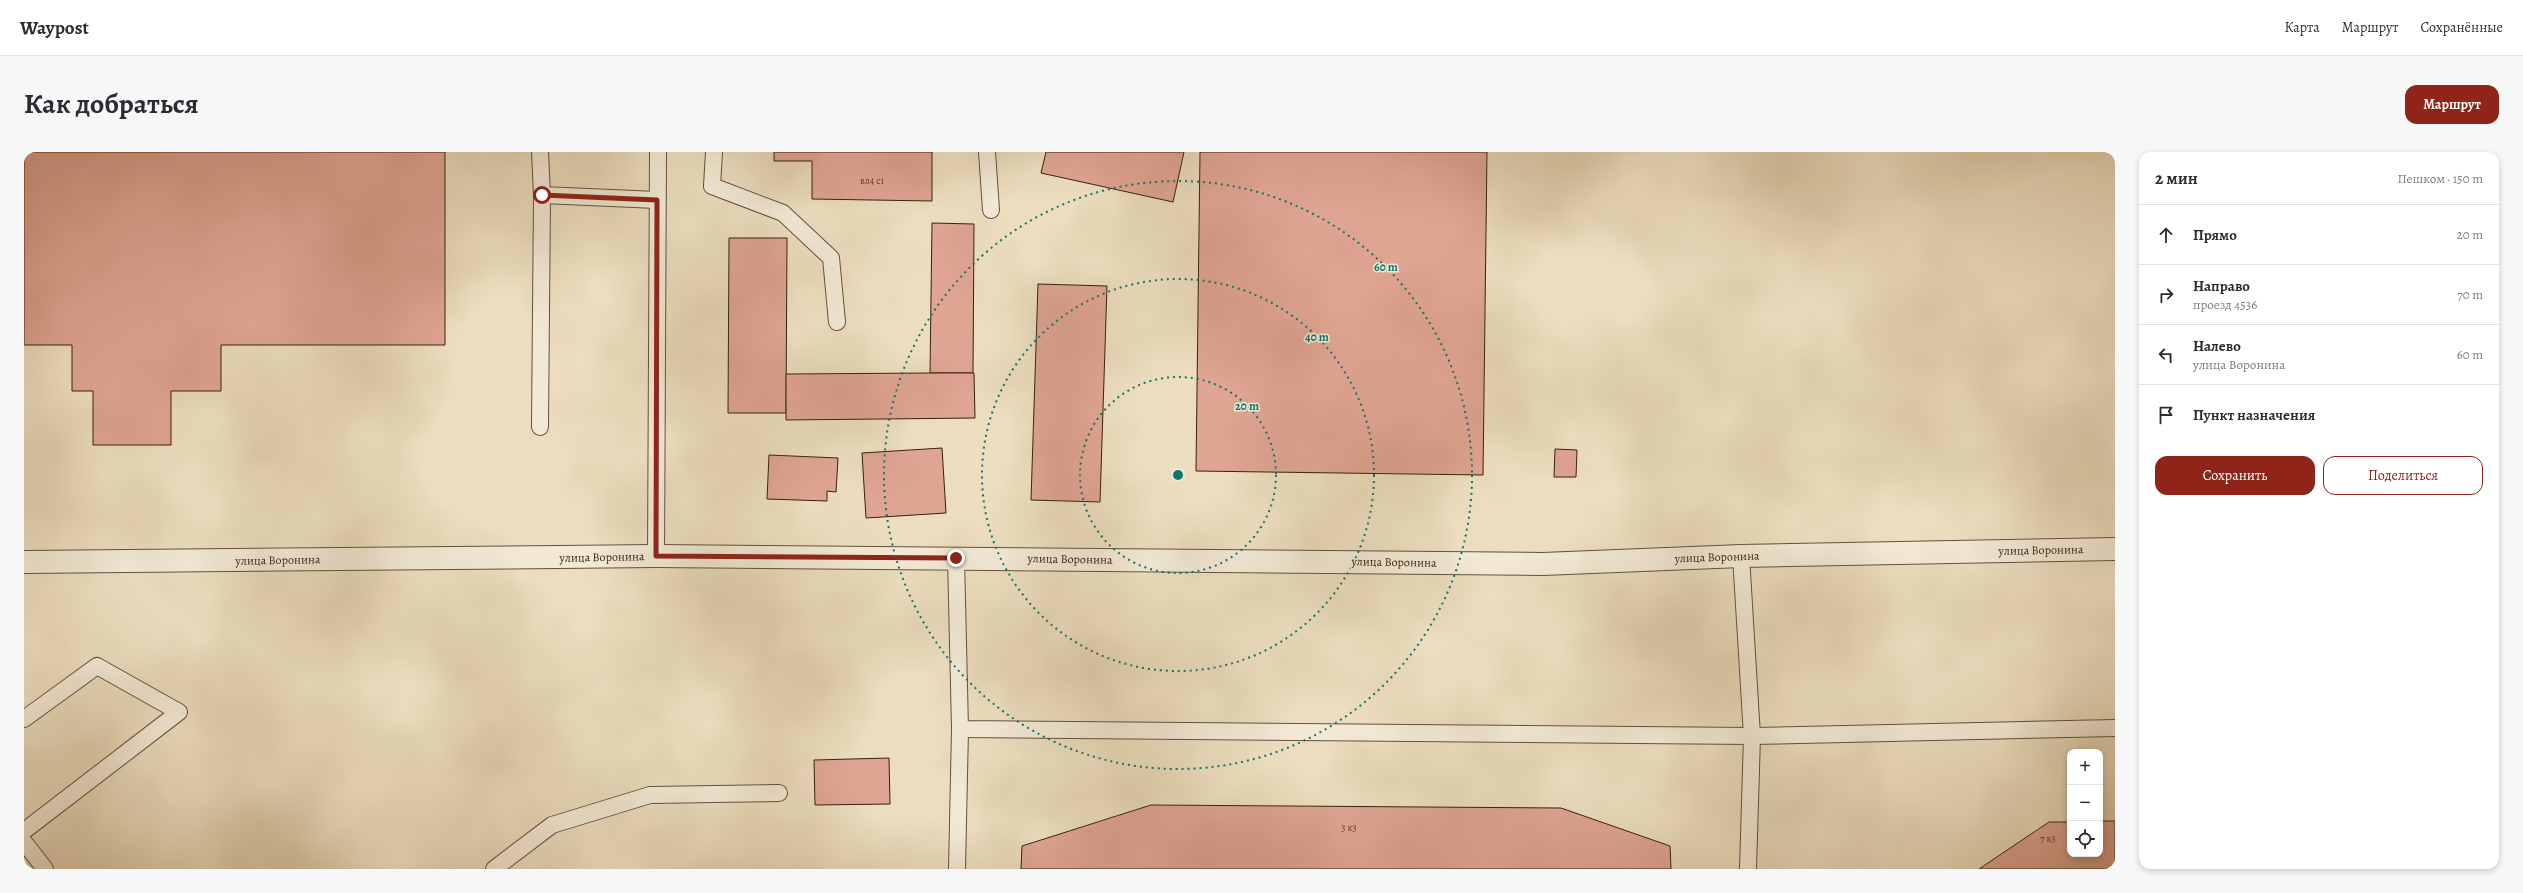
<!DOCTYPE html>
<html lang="ru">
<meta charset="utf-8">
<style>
:root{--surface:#fff;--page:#f7f7f7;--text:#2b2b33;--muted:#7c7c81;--line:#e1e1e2;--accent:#8f2418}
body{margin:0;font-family:Alegreya,serif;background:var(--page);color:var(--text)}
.controls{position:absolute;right:12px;bottom:12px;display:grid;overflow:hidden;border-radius:8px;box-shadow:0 2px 6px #0003}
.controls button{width:36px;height:36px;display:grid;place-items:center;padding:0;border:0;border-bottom:1px solid var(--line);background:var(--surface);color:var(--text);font:20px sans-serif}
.stop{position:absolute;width:12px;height:12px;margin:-9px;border:3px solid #8f2418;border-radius:50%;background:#fff}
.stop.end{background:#8f2418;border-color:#fff;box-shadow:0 1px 4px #0008}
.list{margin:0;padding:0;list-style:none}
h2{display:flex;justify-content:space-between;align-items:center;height:52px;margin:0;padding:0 16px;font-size:17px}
h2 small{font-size:13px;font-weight:400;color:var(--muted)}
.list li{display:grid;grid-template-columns:26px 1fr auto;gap:12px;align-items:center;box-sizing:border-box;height:60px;padding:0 16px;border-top:1px solid var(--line)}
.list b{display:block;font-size:15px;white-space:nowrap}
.list p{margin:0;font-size:13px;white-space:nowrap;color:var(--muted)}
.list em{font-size:13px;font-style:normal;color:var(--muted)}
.actions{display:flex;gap:8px;padding:12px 16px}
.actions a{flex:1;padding:9px 0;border:1px solid var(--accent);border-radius:12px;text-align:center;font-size:14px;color:var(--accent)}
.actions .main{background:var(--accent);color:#fff}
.icon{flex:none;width:22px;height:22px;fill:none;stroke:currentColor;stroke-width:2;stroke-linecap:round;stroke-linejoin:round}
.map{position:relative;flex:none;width:2091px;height:717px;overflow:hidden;border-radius:12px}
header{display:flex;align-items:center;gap:24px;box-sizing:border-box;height:56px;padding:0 20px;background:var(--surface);border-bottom:1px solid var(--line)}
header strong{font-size:19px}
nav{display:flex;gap:22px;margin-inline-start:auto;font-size:14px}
.intro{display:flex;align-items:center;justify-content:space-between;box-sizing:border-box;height:96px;padding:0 24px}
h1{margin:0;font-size:28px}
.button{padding:10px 18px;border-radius:12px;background:var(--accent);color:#fff;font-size:14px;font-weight:700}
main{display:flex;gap:24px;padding:0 24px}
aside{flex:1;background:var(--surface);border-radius:12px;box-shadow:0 2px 6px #0003}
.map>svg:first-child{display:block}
.building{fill:#dfa492;stroke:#35230f}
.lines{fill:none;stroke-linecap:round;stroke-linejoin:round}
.service-casing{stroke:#62523b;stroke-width:18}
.minor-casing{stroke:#62523b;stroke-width:24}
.service{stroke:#f2e9d5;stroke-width:16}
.minor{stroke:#f2e9d5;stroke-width:22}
.route{stroke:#8f2418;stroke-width:5}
.ring{fill:none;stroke:#0f766e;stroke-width:2;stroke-dasharray:2 4}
.labels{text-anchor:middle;stroke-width:3;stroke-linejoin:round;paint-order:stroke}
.number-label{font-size:10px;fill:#604330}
.street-label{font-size:12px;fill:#35230f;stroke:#f2e9d5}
.centre{fill:#0f766e;stroke:#f2e9d5;stroke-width:2}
.ring-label{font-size:12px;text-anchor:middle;font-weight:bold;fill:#0f766e;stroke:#f2e9d5;stroke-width:3;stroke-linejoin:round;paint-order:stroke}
</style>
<header>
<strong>Waypost</strong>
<nav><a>Карта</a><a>Маршрут</a><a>Сохранённые</a></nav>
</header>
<div class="intro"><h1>Как добраться</h1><a class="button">Маршрут</a></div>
<main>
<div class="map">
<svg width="2091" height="717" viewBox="0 0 2091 717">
<rect width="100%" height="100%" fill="#ebddbe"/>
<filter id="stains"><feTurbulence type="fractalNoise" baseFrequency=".005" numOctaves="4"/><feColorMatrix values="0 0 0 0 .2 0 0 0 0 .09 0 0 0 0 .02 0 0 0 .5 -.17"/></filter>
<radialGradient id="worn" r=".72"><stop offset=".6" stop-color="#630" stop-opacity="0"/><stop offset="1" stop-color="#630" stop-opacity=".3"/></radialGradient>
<g class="building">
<polygon points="0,0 421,0 421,193 197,193 197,239 147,239 147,293 69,293 69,239 48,239 48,193 0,193"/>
<polygon points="750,0 908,0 908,49 788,47 788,9 750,9"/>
<polygon points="1022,0 1160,0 1149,50 1017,21"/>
<polygon points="1176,0 1463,0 1459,323 1172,319"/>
<polygon points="908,71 950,72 949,221 906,221"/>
<polygon points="705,86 763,86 762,261 704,261"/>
<polygon points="1014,132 1083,134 1076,350 1007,348"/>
<polygon points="906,221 950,221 951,266 762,268 762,222"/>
<polygon points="918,296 922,361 842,366 838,301"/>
<polygon points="1531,297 1553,298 1552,325 1530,325"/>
<polygon points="745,303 814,306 812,340 803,339 803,349 743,347"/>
<polygon points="865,606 866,652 791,653 790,608"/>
<polygon points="1127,653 1537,656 1646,694 1647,717 997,717 998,694"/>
<polygon points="2076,669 2091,669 2091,717 1955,717 2025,670 2046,670 2046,702 2076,702"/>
</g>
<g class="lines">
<defs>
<g id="service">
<polyline points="516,0 518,43 633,48"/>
<polyline points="690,0 688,34 759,61 807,106 813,170"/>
<polyline points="963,0 967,58"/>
<polyline points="516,275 518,43"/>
<polyline points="632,404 634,0"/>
<polyline points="1717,404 1728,584 1724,717"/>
<polyline points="932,406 936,577 1728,584 2091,576"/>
<polyline points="0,567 73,514 155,560 0,679"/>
<polyline points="0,690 21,717"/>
<polyline points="470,717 528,673 626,643 755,641"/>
<polyline points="933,717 936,577"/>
</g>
<polyline id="minor" points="0,410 632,404 1519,412 1717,404 2091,397"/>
</defs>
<use href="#service" class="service-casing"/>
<use href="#minor" class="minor-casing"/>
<use href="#service" class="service"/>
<use href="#minor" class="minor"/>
</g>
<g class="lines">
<polyline class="route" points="518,43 633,48 632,404 932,406"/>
</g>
<g class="ring">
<circle cx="1154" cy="323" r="98"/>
<circle cx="1154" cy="323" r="196"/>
<circle cx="1154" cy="323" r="294"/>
</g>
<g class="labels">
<g class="number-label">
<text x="848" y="32">вл4 с1</text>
<text x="1325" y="679">3 к3</text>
<text x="2024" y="690">7 к3</text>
</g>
<g class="street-label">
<text transform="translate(2017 398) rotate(-1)" y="4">улица Воронина</text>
<text transform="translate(578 405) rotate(-1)" y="4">улица Воронина</text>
<text transform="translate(1693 405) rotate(-2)" y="4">улица Воронина</text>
<text transform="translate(1046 407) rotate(1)" y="4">улица Воронина</text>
<text transform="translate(254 408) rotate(-1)" y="4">улица Воронина</text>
<text transform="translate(1370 410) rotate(1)" y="4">улица Воронина</text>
</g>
</g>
<circle cx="1154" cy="323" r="6" class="centre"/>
<g class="ring-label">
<text x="1362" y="119">60 m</text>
<text x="1293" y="189">40 m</text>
<text x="1223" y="258">20 m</text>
</g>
<rect width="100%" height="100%" filter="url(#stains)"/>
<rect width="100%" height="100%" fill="url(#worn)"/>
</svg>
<div class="controls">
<button>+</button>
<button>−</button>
<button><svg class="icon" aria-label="locate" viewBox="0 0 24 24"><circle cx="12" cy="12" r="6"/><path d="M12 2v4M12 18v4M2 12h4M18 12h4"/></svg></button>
</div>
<div class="stop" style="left:518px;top:43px"></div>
<div class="stop end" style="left:932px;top:406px"></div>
</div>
<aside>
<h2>2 мин<small>Пешком · 150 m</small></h2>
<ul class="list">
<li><svg class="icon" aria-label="ahead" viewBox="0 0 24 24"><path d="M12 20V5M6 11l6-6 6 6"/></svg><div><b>Прямо</b></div><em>20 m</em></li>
<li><svg class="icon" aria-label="right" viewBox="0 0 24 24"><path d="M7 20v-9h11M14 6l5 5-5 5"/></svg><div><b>Направо</b><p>проезд 4536</p></div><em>70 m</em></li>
<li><svg class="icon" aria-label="left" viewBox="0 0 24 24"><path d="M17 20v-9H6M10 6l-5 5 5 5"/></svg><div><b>Налево</b><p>улица Воронина</p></div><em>60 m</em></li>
<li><svg class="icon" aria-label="arrive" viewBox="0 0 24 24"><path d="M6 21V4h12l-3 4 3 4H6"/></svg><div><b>Пункт назначения</b></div></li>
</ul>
<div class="actions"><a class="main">Сохранить</a><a>Поделиться</a></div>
</aside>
</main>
